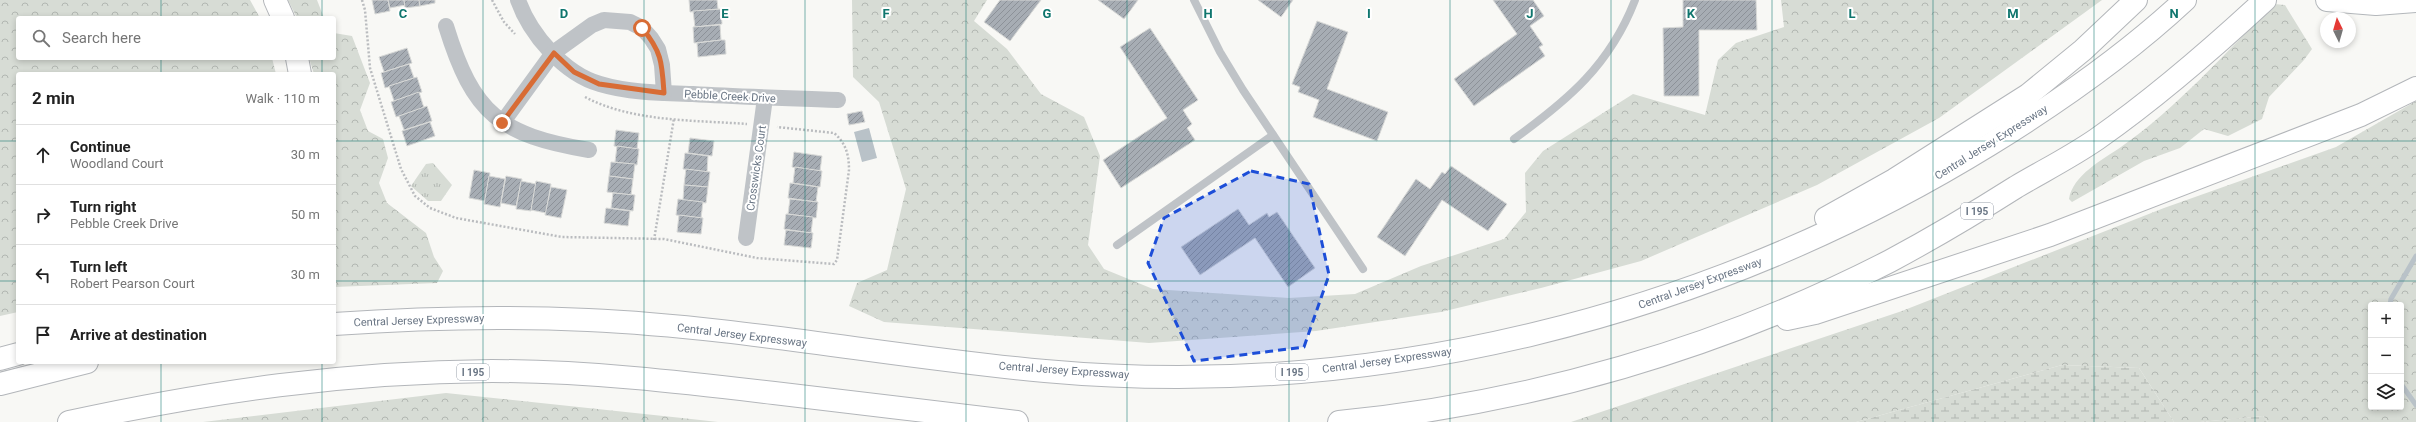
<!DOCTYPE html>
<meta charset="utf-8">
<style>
:root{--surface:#fff;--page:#f2f2f2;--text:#222;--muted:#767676;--line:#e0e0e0}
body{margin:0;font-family:Roboto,sans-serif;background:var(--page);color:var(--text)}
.controls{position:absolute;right:12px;bottom:12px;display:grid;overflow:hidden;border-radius:4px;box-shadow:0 2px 6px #0003}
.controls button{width:36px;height:36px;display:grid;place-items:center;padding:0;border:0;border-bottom:1px solid var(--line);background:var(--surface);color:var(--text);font:20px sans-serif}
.compass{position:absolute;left:2320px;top:12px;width:36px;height:36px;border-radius:50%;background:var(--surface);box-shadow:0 2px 6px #0003;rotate:355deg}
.stop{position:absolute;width:12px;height:12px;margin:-9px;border:3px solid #d86c35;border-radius:50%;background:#fff}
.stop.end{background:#d86c35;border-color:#fff;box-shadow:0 1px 4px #0008}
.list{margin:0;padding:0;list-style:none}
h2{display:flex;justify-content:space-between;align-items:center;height:52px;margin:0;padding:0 16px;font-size:17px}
h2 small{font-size:13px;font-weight:400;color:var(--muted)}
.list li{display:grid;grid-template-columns:26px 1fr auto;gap:12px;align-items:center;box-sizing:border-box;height:60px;padding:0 16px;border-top:1px solid var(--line)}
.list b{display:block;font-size:15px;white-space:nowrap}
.list p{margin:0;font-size:13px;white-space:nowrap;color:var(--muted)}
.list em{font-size:13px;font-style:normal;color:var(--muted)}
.icon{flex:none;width:22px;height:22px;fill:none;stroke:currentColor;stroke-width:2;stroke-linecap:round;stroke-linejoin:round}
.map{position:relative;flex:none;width:2416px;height:422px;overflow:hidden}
.search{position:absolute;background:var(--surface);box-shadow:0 2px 6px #0003;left:16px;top:16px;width:320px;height:44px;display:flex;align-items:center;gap:10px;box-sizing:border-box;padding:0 14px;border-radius:4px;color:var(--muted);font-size:15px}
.panel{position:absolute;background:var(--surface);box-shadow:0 2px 6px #0003;left:16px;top:72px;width:320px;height:292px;border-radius:4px}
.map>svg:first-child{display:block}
.forest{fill:url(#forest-crowns);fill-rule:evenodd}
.wetland{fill:url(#wetland-marsh)}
.park{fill:url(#park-tufts)}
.water{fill:#b9c2c8}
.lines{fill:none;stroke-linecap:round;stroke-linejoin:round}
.stream{stroke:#b9c2c8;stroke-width:5}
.building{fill:url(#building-hatch);stroke:#d9dad8}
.primary-casing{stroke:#b3b7bb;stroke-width:24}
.motorway-casing{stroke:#b3b6ba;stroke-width:24}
.path{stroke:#babcbf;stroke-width:2.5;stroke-dasharray:2 2;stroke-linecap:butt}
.service{stroke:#bfc3c7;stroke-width:8}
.minor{stroke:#bfc3c7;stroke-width:16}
.primary{stroke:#fff;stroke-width:22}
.motorway{stroke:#fff;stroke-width:22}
.route{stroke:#d86c35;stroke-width:5}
.marked{fill:#1d4ed8;fill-opacity:0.2;stroke:#1d4ed8;stroke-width:3;stroke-dasharray:8 5;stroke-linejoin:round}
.grid{fill:none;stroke:#0f766e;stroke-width:1;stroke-opacity:0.55}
.labels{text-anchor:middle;stroke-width:4;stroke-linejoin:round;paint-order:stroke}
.shield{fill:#fff;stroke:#969ea9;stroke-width:1}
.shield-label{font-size:10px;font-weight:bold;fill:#697584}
.street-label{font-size:11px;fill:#697584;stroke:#fff}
.grid-label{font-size:13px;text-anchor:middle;font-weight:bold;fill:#0f766e;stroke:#fff;stroke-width:4;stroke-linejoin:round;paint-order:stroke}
</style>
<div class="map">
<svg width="2416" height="422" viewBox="0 0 2416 422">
<defs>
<pattern id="forest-crowns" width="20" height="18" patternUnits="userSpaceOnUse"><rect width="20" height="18" fill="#d7dcd5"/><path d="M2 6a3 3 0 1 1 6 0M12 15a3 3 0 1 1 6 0" fill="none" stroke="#b2b7b2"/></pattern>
<pattern id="wetland-marsh" width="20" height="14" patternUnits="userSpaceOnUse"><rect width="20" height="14" fill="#d7dcd5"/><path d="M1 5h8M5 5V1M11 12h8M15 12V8" fill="none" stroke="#b2b7b2"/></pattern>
<pattern id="park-tufts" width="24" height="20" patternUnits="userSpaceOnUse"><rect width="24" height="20" fill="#d7dcd5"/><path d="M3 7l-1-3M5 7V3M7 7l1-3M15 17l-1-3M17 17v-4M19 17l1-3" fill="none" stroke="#b2b7b2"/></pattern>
<pattern id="building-hatch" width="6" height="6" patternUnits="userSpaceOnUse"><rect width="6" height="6" fill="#a7adb4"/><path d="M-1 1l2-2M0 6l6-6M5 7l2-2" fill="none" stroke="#8c9198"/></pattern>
</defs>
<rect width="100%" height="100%" fill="#f8f8f5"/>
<g class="forest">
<polygon points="0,0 250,0 260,18 18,18 18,58 272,58 276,74 18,74 18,312 0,316"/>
<polygon points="288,0 317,0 324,18 297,18"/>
<polygon points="852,0 987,0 974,21 1007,49 1041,94 1084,117 1100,156 1088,245 1104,269 1153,289 1289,298 1355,294 1421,266 1504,239 1526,212 1525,173 1543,151 1633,94 1705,115 1718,60 1736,43 1784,27 1781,0 2102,0 1939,118 1817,185 1641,261 1541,288 1441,312 1316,331 1149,343 884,322 849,306 857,283 887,270 906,189 879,102 853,77"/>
<path d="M2274,4L2285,5L2312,49L2304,60L2269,97L2262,119L2228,136L2204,129L2180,148L2144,161L2072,202L2069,199C2073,175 2102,160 2121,147C2178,107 2225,53 2274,4Z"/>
<polygon points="334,33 352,36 370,83 360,110 368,131 383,139 388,158 379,183 387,203 426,233 434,257 443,271 437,283 334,287 334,74 314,74 309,58 334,58"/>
<path d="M2416,101V422H2268L2263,416L2200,422H2174L2139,368L2062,365L1856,422H1571L1902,311L2164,208L2336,147ZM2371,305H2401V407H2371Z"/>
<polygon points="446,393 682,418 718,422 203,422"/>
</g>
<g class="wetland">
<polygon points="2062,365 2139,368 2174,422 1856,422"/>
<polygon points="2263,416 2268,422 2200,422"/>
</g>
<polygon class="park" points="433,163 452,185 441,201 428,201 411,186 426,164"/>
<polygon class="water" points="869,128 877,158 862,162 854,132"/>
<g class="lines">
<g class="stream">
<polyline points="2390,305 2391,299 2416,256"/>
<polyline points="2401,384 2416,405"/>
</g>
</g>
<g class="building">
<polygon points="372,0 388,0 390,11 375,14"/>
<polygon points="388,0 404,0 405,5 390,8"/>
<polygon points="404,0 419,0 420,6 405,8"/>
<polygon points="419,0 435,0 435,3 420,6"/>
<polygon points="689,0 717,0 718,9 690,12"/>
<polygon points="1000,0 1041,0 1010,41 984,22"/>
<polygon points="1098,0 1138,0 1124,19"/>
<polygon points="1258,0 1293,0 1281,17"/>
<polygon points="1493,0 1533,0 1544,16 1530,26 1543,45 1539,47 1545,56 1474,106 1454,79 1517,34"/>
<polygon points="1683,0 1756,0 1757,30 1699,30 1699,96 1664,96 1663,28 1683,27"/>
<polygon points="721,9 722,24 695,27 693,11"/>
<polygon points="1317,21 1348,32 1327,89 1388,112 1377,141 1313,117 1319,100 1298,92 1300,87 1292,84"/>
<polygon points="720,25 721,40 694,43 693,27"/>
<polygon points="1150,28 1198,100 1183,110 1192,124 1187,128 1195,140 1121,188 1103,160 1167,118 1120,47"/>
<polygon points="721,40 725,40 726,54 698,57 697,43"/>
<polygon points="407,48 412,63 384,72 379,57"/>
<polygon points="409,64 414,78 385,88 381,73"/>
<polygon points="417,77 422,92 394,101 389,86"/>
<polygon points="419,92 424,108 396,117 391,102"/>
<polygon points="427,106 432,121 404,130 399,116"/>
<polygon points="862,111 865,122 849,125 847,114"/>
<polygon points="430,122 435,136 407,146 402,131"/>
<polygon points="616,130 639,133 637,149 614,146"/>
<polygon points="690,138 714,141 712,156 688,153"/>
<polygon points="617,146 639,149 637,165 615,162"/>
<polygon points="794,152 822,156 820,171 792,167"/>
<polygon points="685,153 708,156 707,172 683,169"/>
<polygon points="611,162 635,164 633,179 609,176"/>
<polygon points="1451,166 1507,204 1488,231 1442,200 1405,256 1377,237 1416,179 1430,189 1442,172 1445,174"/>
<polygon points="795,167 822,171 820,187 793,183"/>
<polygon points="686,169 710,172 708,187 684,185"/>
<polygon points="474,170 490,173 485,201 469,198"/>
<polygon points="489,176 505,179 500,207 484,204"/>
<polygon points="506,176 522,179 516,206 501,203"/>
<polygon points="609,176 633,179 631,195 607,192"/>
<polygon points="521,181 536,184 531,211 516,209"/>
<polygon points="536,181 551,184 546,213 531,210"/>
<polygon points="790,183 818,187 816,202 788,198"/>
<polygon points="684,185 708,187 706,203 683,200"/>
<polygon points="551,187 567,190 561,218 545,215"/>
<polygon points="613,193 635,195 633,211 611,208"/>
<polygon points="678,199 703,202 701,218 676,215"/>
<polygon points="790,199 818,202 816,218 788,214"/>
<polygon points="606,208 630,211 628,226 604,223"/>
<polygon points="1238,209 1249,225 1267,213 1269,217 1277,212 1315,268 1288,287 1255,238 1200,275 1181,247"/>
<polygon points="786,214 813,217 811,233 784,229"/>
<polygon points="679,215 703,218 701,234 677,232"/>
<polygon points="786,230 813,233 811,248 784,245"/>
</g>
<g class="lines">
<defs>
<polyline id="primary" points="2327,0 2376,4 2416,1"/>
<g id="motorway">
<polyline points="275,0 283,18"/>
<polyline points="297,58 300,74"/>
<polyline points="1826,218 1894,180 2028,95 2083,50 2136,0"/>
<polyline points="1787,319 1815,313 2050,235 2361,115 2416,88"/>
<path d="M334,324C419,318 503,316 588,320C741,327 892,357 1045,371C1373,401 1709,317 1989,145C2057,103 2126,55 2185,0"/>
<polyline points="0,359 18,354"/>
<polyline points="0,384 87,362"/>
<path d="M69,422C211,391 346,372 492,371C586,371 681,382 774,393C855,403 936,412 1017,422"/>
<path d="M1339,422C1530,403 1719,349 1890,261C1933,238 1975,213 2016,187C2043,171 2071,157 2097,139C2157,97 2211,50 2265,0"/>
</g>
</defs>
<use href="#primary" class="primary-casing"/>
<use href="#motorway" class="motorway-casing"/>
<g class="path">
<path d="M362,0L365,10L370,68L401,169L415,196L430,208L456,218L562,237L664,239L757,258L834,264L837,260L849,170C849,155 846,143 834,133L777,127"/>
<polyline points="492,0 504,22 515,34"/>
<path d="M585,97C632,122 694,120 747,124"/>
<polyline points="654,240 674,118"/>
</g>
<g class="service">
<polyline points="1194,0 1220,52 1243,90 1363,269"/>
<path d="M1514,139C1568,100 1610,65 1635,0"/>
<polyline points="1117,245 1273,135"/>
</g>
<g class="minor">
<path d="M518,0C530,34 564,74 600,84C630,93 662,93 693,94C741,97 790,98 838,100"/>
<path d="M446,26C473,114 500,135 589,150"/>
<polyline points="502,123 553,53 592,25 604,20 630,22 642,28 651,38 658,49 662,65 664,93"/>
<polyline points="746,238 765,98"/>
</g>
<use href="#primary" class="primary"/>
<use href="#motorway" class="motorway"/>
</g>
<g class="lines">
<path class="route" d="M502,123L554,53L574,72L599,84L664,93C662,63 662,52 642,28"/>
</g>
<path class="marked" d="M1251,171L1309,184L1329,275L1304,347L1194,361L1148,263L1164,218Z"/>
<path class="grid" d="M161,0V18M322,0V18M483,0V422M644,0V422M805,0V422M966,0V422M1127,0V422M1289,0V422M1450,0V422M1611,0V422M1772,0V422M1933,0V422M2094,0V422M2255,0V422M161,58V74M322,58V74M0,141H18M334,141H2416M0,281H18M334,281H2416M161,362V422M322,362V422"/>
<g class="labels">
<g class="shield">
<rect x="1961" y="203" width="32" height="16" rx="3"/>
<rect x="457" y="364" width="32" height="16" rx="3"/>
<rect x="1276" y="364" width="32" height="16" rx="3"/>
</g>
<g class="shield-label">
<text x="1977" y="215">I 195</text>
<text x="473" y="376">I 195</text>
<text x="1292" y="376">I 195</text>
</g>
<g class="street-label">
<text transform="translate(730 96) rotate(3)" y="4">Pebble Creek Drive</text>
<text transform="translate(1991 142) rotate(-32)" y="4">Central Jersey Expressway</text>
<text transform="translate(756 168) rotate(-82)" y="4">Crosswicks Court</text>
<text transform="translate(1700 283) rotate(-20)" y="4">Central Jersey Expressway</text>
<text transform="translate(419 320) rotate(-2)" y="4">Central Jersey Expressway</text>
<text transform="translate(742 335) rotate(7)" y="4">Central Jersey Expressway</text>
<text transform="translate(1387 360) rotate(-8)" y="4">Central Jersey Expressway</text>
<text transform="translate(1064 370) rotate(4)" y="4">Central Jersey Expressway</text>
</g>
</g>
<g class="grid-label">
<text x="403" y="18">C</text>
<text x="564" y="18">D</text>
<text x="725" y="18">E</text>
<text x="886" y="18">F</text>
<text x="1047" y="18">G</text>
<text x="1208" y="18">H</text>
<text x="1369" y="18">I</text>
<text x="1530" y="18">J</text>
<text x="1691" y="18">K</text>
<text x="1852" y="18">L</text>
<text x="2013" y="18">M</text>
<text x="2174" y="18">N</text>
</g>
</svg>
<div class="controls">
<button>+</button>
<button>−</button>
<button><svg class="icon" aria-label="layers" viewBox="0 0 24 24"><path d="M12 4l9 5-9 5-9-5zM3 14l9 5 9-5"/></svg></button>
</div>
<svg class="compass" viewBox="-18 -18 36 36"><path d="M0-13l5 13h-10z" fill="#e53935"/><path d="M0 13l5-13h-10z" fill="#767676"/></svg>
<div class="stop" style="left:642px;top:28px"></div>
<div class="stop end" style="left:502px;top:123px"></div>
<div class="search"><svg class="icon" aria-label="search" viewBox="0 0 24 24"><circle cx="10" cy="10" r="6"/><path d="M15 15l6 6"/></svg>Search here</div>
<section class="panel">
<h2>2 min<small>Walk · 110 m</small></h2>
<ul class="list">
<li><svg class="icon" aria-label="ahead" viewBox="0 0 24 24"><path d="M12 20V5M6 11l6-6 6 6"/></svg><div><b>Continue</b><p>Woodland Court</p></div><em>30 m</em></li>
<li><svg class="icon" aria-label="right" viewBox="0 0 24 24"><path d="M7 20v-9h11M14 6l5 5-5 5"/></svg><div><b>Turn right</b><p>Pebble Creek Drive</p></div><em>50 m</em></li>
<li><svg class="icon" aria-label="left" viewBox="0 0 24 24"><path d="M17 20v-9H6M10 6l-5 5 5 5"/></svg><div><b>Turn left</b><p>Robert Pearson Court</p></div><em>30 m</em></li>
<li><svg class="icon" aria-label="arrive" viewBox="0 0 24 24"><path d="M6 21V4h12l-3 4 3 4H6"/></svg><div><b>Arrive at destination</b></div></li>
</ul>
</section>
</div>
